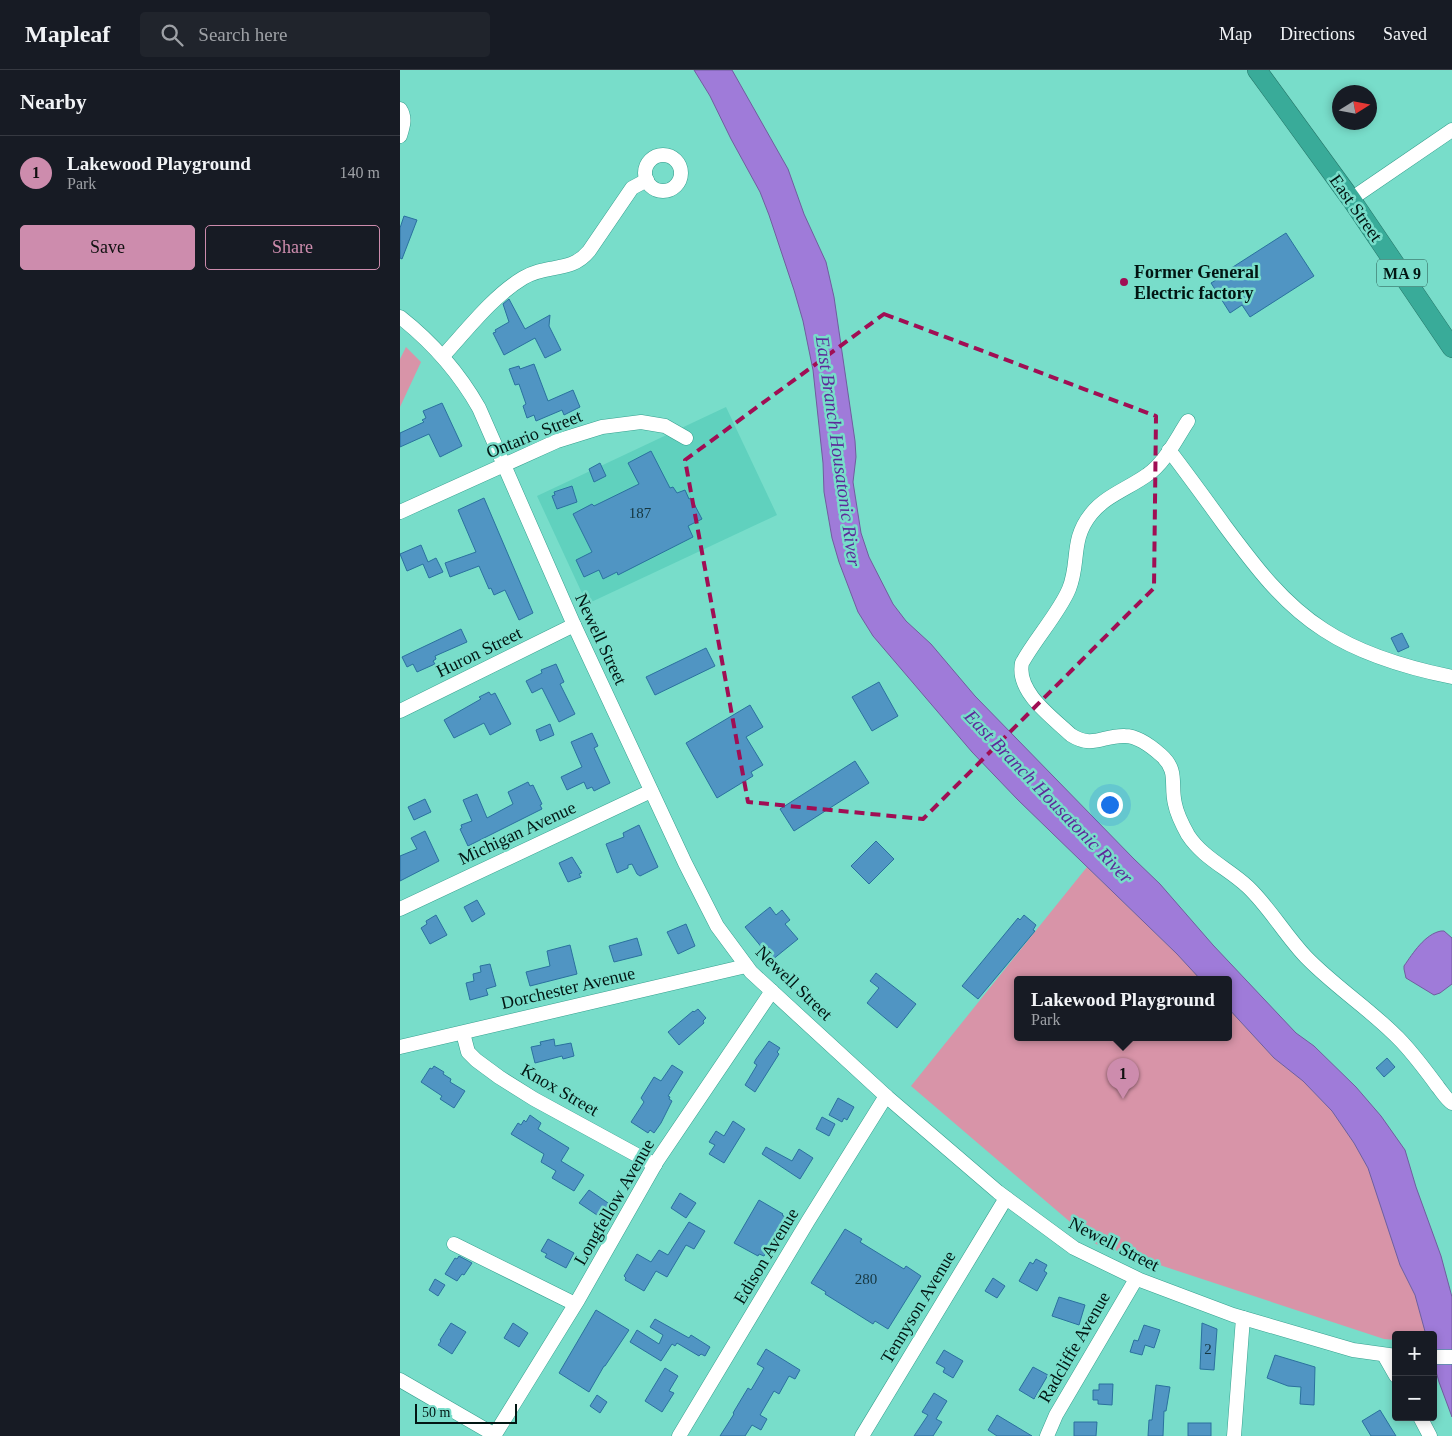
<!DOCTYPE html>
<meta charset="utf-8">
<style>
:root{--surface:#171b24;--page:#20242c;--text:#f1f3f6;--muted:#9ea1a6;--line:#363941;--accent:#cd8cad}
body{margin:0;font-family:"Times New Roman",serif;background:var(--page);color:var(--text)}
.controls{position:absolute;right:15px;bottom:15px;display:grid;overflow:hidden;border-radius:5px;box-shadow:0 2px 8px #0003}
.controls button{width:45px;height:45px;display:grid;place-items:center;padding:0;border:0;border-bottom:1px solid var(--line);background:var(--surface);color:var(--text);font:25px sans-serif}
.compass{position:absolute;left:932px;top:15px;width:45px;height:45px;border-radius:50%;background:var(--surface);box-shadow:0 2px 8px #0003;rotate:79deg}
.scale{position:absolute;left:15px;bottom:12px;width:102px;box-sizing:border-box;padding-left:5px;border:2px solid #021613;border-top:0;font-size:14px;line-height:18px;white-space:nowrap;color:#021613;-webkit-text-stroke:4px #78ddca;paint-order:stroke}
.you{position:absolute;left:709px;top:734px;width:18px;height:18px;margin:-12px;border:4px solid #fff;border-radius:50%;background:#1a73e8;box-shadow:0 0 0 8px #1a73e833}
.badge{display:grid;place-items:center;width:32px;height:32px;border-radius:50%;background:var(--accent);color:#111;font-size:16px;font-weight:700}
.pin{position:absolute;translate:-50% -41px;filter:drop-shadow(0 1px 2px #0008)}
.pin::after{content:'';position:absolute;top:26px;width:18px;height:15px;background:inherit;clip-path:polygon(0 0,100% 0,50% 100%)}
.popup{position:absolute;left:614px;top:906px;width:218px;height:65px;box-sizing:border-box;display:grid;place-content:center;border-radius:5px;background:var(--surface);filter:drop-shadow(0 1px 4px #0005);font-size:16px;white-space:nowrap;color:var(--muted)}
.popup b{font-size:19px;color:var(--text)}
.popup::after{content:'';position:absolute;left:50%;top:100%;margin-left:-10px;border:10px solid transparent;border-top-color:var(--surface)}
.list{margin:0;padding:0;list-style:none}
h2{display:flex;justify-content:space-between;align-items:center;height:65px;margin:0;padding:0 20px;font-size:21px}
h2 small{font-size:16px;font-weight:400;color:var(--muted)}
.list li{display:grid;grid-template-columns:32px 1fr auto;gap:15px;align-items:center;box-sizing:border-box;height:75px;padding:0 20px;border-top:1px solid var(--line)}
.list b{display:block;font-size:19px;white-space:nowrap}
.list p{margin:0;font-size:16px;white-space:nowrap;color:var(--muted)}
.list em{font-size:16px;font-style:normal;color:var(--muted)}
.actions{display:flex;gap:10px;padding:15px 20px}
.actions a{flex:1;padding:11px 0;border:1px solid var(--accent);border-radius:5px;text-align:center;font-size:18px;color:var(--accent)}
.actions .main{background:var(--accent);color:#111}
.icon{flex:none;width:28px;height:28px;fill:none;stroke:currentColor;stroke-width:2;stroke-linecap:round;stroke-linejoin:round}
.map{position:relative;flex:none;width:1052px;height:1366px;overflow:hidden}
header{display:flex;align-items:center;gap:30px;box-sizing:border-box;height:70px;padding:0 25px;background:var(--surface);border-bottom:1px solid var(--line)}
header strong{font-size:24px}
nav{display:flex;gap:28px;margin-inline-start:auto;font-size:18px}
.search{width:350px;height:45px;background:var(--page);display:flex;align-items:center;gap:12px;box-sizing:border-box;padding:0 18px;border-radius:5px;color:var(--muted);font-size:19px}
main{display:flex}
aside{flex:1;background:var(--surface)}
.map>svg:first-child{display:block}
.built{fill:#60d1be}
.green{fill:#d894a8}
.water{fill:#9f7bd9;stroke:#705d9e}
.building{fill:#5095c3;stroke:#2a719e}
.lines{fill:none;stroke-linecap:round;stroke-linejoin:round}
.minor-casing{stroke:#36a08f;stroke-width:15}
.highway-casing{stroke:#26776a;stroke-width:20}
.minor{stroke:#fff;stroke-width:14}
.highway{stroke:#39ab99;stroke-width:19}
.marked{fill:none;stroke:#a00e54;stroke-width:4;stroke-dasharray:10 6;stroke-linejoin:round}
.poi-dot{fill:#a00e54;stroke:#78ddca;stroke-width:2}
.labels{text-anchor:middle;stroke-width:5;stroke-linejoin:round;paint-order:stroke}
.number-label{font-size:15px;fill:#16363f}
.shield{fill:#78ddca;stroke:#25524a;stroke-width:1}
.shield-label{font-size:16px;font-weight:bold;fill:#021613}
.street-label{font-size:18px;fill:#021613;stroke:#78ddca}
.poi-label{font-size:18px;font-weight:bold;fill:#021613;stroke:#78ddca;text-anchor:start}
.water-label{font-size:19px;font-style:italic;fill:#5d2999;stroke:#78ddca}
</style>
<header>
<strong>Mapleaf</strong>
<div class="search"><svg class="icon" aria-label="search" viewBox="0 0 24 24"><circle cx="10" cy="10" r="6"/><path d="M15 15l6 6"/></svg>Search here</div>
<nav><a>Map</a><a>Directions</a><a>Saved</a></nav>
</header>
<main>
<aside>
<h2>Nearby<small></small></h2>
<ul class="list">
<li><span class="badge">1</span><div><b>Lakewood Playground</b><p>Park</p></div><em>140 m</em></li>
</ul>
<div class="actions"><a class="main">Save</a><a>Share</a></div>
</aside>
<div class="map">
<svg width="1052" height="1366" viewBox="0 0 1052 1366">
<rect width="100%" height="100%" fill="#78ddca"/>
<polygon class="built" points="326,337 377,445 187,534 137,426"/>
<g class="green">
<polygon points="6,277 21,292 0,337 0,289"/>
<polygon points="687,797 777,884 801,910 618,910 618,968 828,968 828,938 874,988 903,1011 932,1041 954,1073 968,1098 1000,1195 1015,1225 1026,1265 996,1265 996,1270 984,1269 696,1174 511,1016"/>
</g>
<g class="water">
<polygon points="294,0 332,0 388,99 404,144 426,192 434,227 455,371 456,387 453,412 461,463 469,487 493,534 506,551 531,574 575,626 734,789 760,814 813,875 896,963 914,976 956,1017 981,1046 1005,1080 1016,1117 1041,1186 1052,1227 1052,1347 1039,1312 1033,1291 1033,1265 1026,1265 1015,1225 1000,1195 968,1098 954,1073 932,1041 903,1011 874,988 828,938 828,910 801,910 777,884 618,730 572,682 473,566 458,542 439,492 432,468 424,422 423,393 413,300 403,251 394,220 369,145 360,122 331,69 310,26"/>
<path d="M1041,861H1044L1052,868V914L1040,923L1034,925L1006,908L1004,899V896C1013,883 1025,864 1041,861Z"/>
</g>
<g class="building">
<polygon points="4,146 17,150 2,189 0,188 0,158"/>
<polygon points="886,163 914,206 850,247 842,235 830,243 811,213 823,206 822,204"/>
<polygon points="109,229 125,259 150,245 149,256 161,280 145,288 135,268 104,285 93,263 96,262 95,260 109,252 103,234"/>
<polygon points="134,294 148,331 173,320 180,337 164,345 162,340 136,351 134,345 127,348 123,336 126,334 119,314 115,315 109,299 119,296 120,299"/>
<polygon points="42,333 62,376 40,387 29,364 0,377 0,363 24,352 22,350 26,348 23,341"/>
<polygon points="251,381 270,418 273,417 277,423 285,420 289,429 291,428 302,449 288,456 293,467 218,505 217,502 203,509 199,500 184,507 176,490 192,482 173,444 192,434 194,436 239,414 228,393"/>
<polygon points="200,393 206,406 194,412 189,399"/>
<polygon points="172,416 177,432 157,439 152,426 155,425 154,422"/>
<polygon points="84,428 133,543 119,550 105,520 94,525 91,518 89,519 79,496 50,507 45,493 76,482 58,440"/>
<polygon points="21,475 28,492 36,488 43,502 29,508 23,494 7,501 0,484"/>
<polygon points="61,559 67,572 35,586 36,589 33,591 35,594 17,602 13,594 7,597 2,587"/>
<polygon points="1002,563 1009,577 998,582 991,568"/>
<polygon points="306,578 315,596 255,625 246,607"/>
<polygon points="156,594 164,612 160,614 175,644 159,652 142,618 132,623 126,611 142,603 141,600"/>
<polygon points="479,612 498,646 472,661 452,627"/>
<polygon points="89,622 91,625 95,623 111,654 90,665 84,653 54,668 44,650 81,629 79,627"/>
<polygon points="350,635 363,657 346,667 363,695 351,702 353,706 317,728 286,673"/>
<polygon points="150,654 154,665 140,671 136,660"/>
<polygon points="192,663 198,676 194,678 210,713 194,721 192,717 187,719 184,712 167,720 161,707 182,697 171,672"/>
<polygon points="455,691 469,713 394,761 380,739"/>
<polygon points="128,712 130,716 133,715 142,734 140,735 142,739 68,776 60,759 62,758 61,755 72,751 63,730 77,724 87,748 113,734 108,722"/>
<polygon points="25,729 31,742 14,750 8,737"/>
<polygon points="239,755 258,797 240,806 237,804 232,794 228,795 228,798 217,803 206,774 224,767 223,763"/>
<polygon points="25,761 39,791 0,811 0,786 17,779 11,768"/>
<polygon points="476,771 494,789 469,814 451,796"/>
<polygon points="172,787 182,803 179,804 181,807 168,812 159,793"/>
<polygon points="77,830 85,844 72,852 64,837"/>
<polygon points="370,837 376,845 382,840 390,850 385,854 398,869 372,890 345,857"/>
<polygon points="36,845 47,865 30,874 21,858 27,854 26,851"/>
<polygon points="624,845 636,855 633,860 635,861 578,929 562,916 618,848 620,850"/>
<polygon points="286,854 295,876 278,884 267,862"/>
<polygon points="237,868 242,885 214,892 209,876"/>
<polygon points="170,875 177,904 130,916 126,902 150,896 147,881"/>
<polygon points="90,894 96,916 86,919 88,925 70,930 66,913 74,911 73,904 81,902 80,896"/>
<polygon points="476,903 516,934 497,958 467,933 479,918 470,911"/>
<polygon points="298,939 306,948 303,951 304,953 279,975 268,962 293,941 294,942"/>
<polygon points="154,969 155,976 171,973 174,986 163,989 162,986 135,993 131,977 141,975 140,972"/>
<polygon points="369,971 380,978 377,982 379,984 355,1022 345,1015 357,995 354,993 356,989"/>
<polygon points="987,988 995,997 984,1007 976,998"/>
<polygon points="272,995 283,1002 268,1026 270,1027 269,1029 272,1031 261,1053 254,1063 250,1060 248,1063 231,1052 244,1032 241,1028 254,1007 261,1011"/>
<polygon points="34,996 44,1002 43,1004 51,1009 50,1012 65,1021 54,1038 40,1029 42,1026 21,1012 30,998 32,999"/>
<polygon points="438,1028 454,1037 447,1050 444,1048 442,1052 429,1045"/>
<polygon points="130,1045 141,1053 138,1059 169,1078 161,1091 184,1105 174,1121 152,1108 156,1101 141,1092 144,1084 111,1064 118,1053 121,1055 124,1050 126,1052"/>
<polygon points="422,1047 435,1054 429,1066 416,1059"/>
<polygon points="333,1051 345,1059 324,1093 309,1084 315,1075 309,1072 316,1061 324,1066"/>
<polygon points="366,1077 392,1091 399,1079 413,1088 400,1109 362,1084"/>
<polygon points="189,1120 211,1135 204,1144 200,1141 197,1145 179,1133"/>
<polygon points="280,1123 296,1133 286,1148 271,1138"/>
<polygon points="359,1130 383,1144 382,1145 387,1148 364,1186 359,1184 358,1186 334,1173"/>
<polygon points="289,1152 305,1161 294,1179 286,1175 267,1207 256,1201 244,1221 225,1210 226,1208 224,1206 237,1184 251,1192 259,1180 268,1185"/>
<polygon points="445,1159 462,1169 460,1172 504,1199 506,1196 521,1206 488,1259 475,1251 473,1254 425,1224 426,1222 411,1213"/>
<polygon points="148,1169 174,1183 166,1198 145,1187 147,1184 141,1181"/>
<polygon points="59,1186 72,1193 64,1205 62,1204 57,1211 45,1204 55,1188 57,1189"/>
<polygon points="636,1189 647,1195 644,1201 647,1203 637,1221 619,1211 630,1192 633,1194"/>
<polygon points="593,1208 605,1216 597,1228 585,1221"/>
<polygon points="35,1209 45,1215 38,1226 29,1220"/>
<polygon points="659,1227 685,1235 679,1255 652,1246"/>
<polygon points="196,1240 229,1260 205,1296 204,1296 189,1322 159,1303"/>
<polygon points="255,1249 289,1268 291,1265 310,1277 305,1286 301,1284 299,1286 277,1273 275,1276 272,1274 261,1291 230,1272 237,1260 259,1274 263,1265 250,1257"/>
<polygon points="51,1253 66,1262 52,1284 38,1275 41,1271 40,1270"/>
<polygon points="113,1253 128,1263 119,1277 104,1268"/>
<polygon points="802,1253 817,1259 814,1300 800,1299"/>
<polygon points="744,1255 760,1260 754,1278 745,1275 742,1285 730,1282 734,1270 738,1271"/>
<polygon points="366,1279 400,1300 395,1309 389,1306 379,1324 374,1321 360,1345 367,1349 361,1360 352,1355 345,1366 320,1366 334,1344 333,1343 348,1318 351,1320 364,1298 357,1294"/>
<polygon points="544,1280 563,1291 553,1308 543,1302 545,1298 536,1293"/>
<polygon points="875,1285 915,1297 914,1335 900,1334 901,1317 888,1316 867,1308"/>
<polygon points="633,1297 648,1305 634,1329 619,1320"/>
<polygon points="265,1298 278,1306 269,1321 274,1323 262,1342 245,1331"/>
<polygon points="699,1314 713,1314 712,1335 698,1334 698,1330 693,1330 693,1320 699,1320"/>
<polygon points="756,1315 770,1317 766,1341 764,1341 763,1366 748,1366 749,1350 752,1350"/>
<polygon points="534,1323 547,1331 536,1349 542,1352 533,1366 514,1366 528,1345 522,1342"/>
<polygon points="197,1325 207,1332 200,1343 190,1336"/>
<polygon points="980,1340 996,1366 971,1366 962,1351"/>
<polygon points="597,1345 632,1366 597,1366 588,1360"/>
<polygon points="674,1352 697,1352 696,1366 674,1366"/>
<rect x="788" y="1353" width="23" height="13"/>
</g>
<g class="lines">
<defs>
<g id="minor">
<path d="M0,39C6,48 3,56 0,66"/>
<circle cx="263" cy="103" r="18"/>
<polyline points="951,129 1052,60"/>
<path d="M0,247C33,273 58,301 79,338L174,555L285,793L317,856L351,902L486,1026L598,1122L674,1178L740,1210L833,1245L953,1280L996,1286"/>
<path d="M43,286C67,260 93,226 123,208C147,193 170,204 189,181L232,118L247,110"/>
<path d="M788,351C776,369 765,393 747,405C729,418 705,426 691,444C670,470 680,492 669,519C659,543 635,569 622,593C616,622 652,647 671,665C693,679 703,665 725,666C738,666 752,677 761,685C779,701 770,714 775,734C777,745 783,756 788,765C803,788 829,799 848,817C870,838 885,865 906,887C936,918 973,941 1002,972C1015,986 1027,1002 1038,1017C1042,1022 1047,1030 1052,1033"/>
<path d="M769,380C788,405 807,431 825,456C854,495 883,534 924,560C962,585 1008,598 1052,607"/>
<polyline points="0,442 157,371 202,357 241,352 265,356 286,368"/>
<polyline points="0,641 174,555"/>
<polyline points="0,839 251,721"/>
<polyline points="63,963 68,982 76,990 99,1007 134,1029 255,1095"/>
<polyline points="0,977 346,896"/>
<polyline points="54,1174 175,1234"/>
<polyline points="984,1285 996,1306"/>
<polyline points="1033,1287 1052,1287"/>
<polyline points="0,1310 95,1365"/>
<polyline points="1020,1347 1030,1366"/>
<polyline points="94,1366 178,1230 257,1091 372,921"/>
<polyline points="279,1366 408,1151 486,1026"/>
<polyline points="462,1366 606,1128"/>
<polyline points="647,1366 656,1345 736,1209"/>
<polyline points="834,1366 843,1248"/>
</g>
<polyline id="highway" points="857,0 951,129 1052,278"/>
</defs>
<use href="#minor" class="minor-casing"/>
<use href="#highway" class="highway-casing"/>
<use href="#minor" class="minor"/>
<use href="#highway" class="highway"/>
</g>
<path class="marked" d="M484,244L756,346L754,518L523,749L348,732L285,390Z"/>
<circle class="poi-dot" cx="724" cy="212" r="5"/>
<g class="labels">
<g class="number-label">
<text x="240" y="448">187</text>
<text x="466" y="1214">280</text>
<text x="808" y="1284">2</text>
</g>
<rect class="shield" x="977" y="189.5" width="50" height="27" rx="4"/>
<g class="shield-label">
<text x="1002" y="209">MA 9</text>
</g>
<g class="street-label">
<text transform="translate(956 138) rotate(55)" y="6">East Street</text>
<text transform="translate(134 364) rotate(-22)" y="6">Ontario Street</text>
<text transform="translate(201 569) rotate(65)" y="6">Newell Street</text>
<text transform="translate(79 582) rotate(-26)" y="6">Huron Street</text>
<text transform="translate(117 763) rotate(-25)" y="6">Michigan Avenue</text>
<text transform="translate(394 913) rotate(44)" y="6">Newell Street</text>
<text transform="translate(168 918) rotate(-13)" y="6">Dorchester Avenue</text>
<text transform="translate(160 1020) rotate(30)" y="6">Knox Street</text>
<text transform="translate(214 1132) rotate(-60)" y="6">Longfellow Avenue</text>
<text transform="translate(714 1174) rotate(27)" y="6">Newell Street</text>
<text transform="translate(366 1186) rotate(-59)" y="6">Edison Avenue</text>
<text transform="translate(518 1237) rotate(-59)" y="6">Tennyson Avenue</text>
<text transform="translate(674 1277) rotate(-60)" y="6">Radcliffe Avenue</text>
</g>
<g class="poi-label">
<text x="734" y="208">Former General<tspan x="734" dy="21">Electric factory</tspan></text>
</g>
<g class="water-label">
<text transform="translate(439 381) rotate(82)" y="7">East Branch Housatonic River</text>
<text transform="translate(649 726) rotate(46)" y="7">East Branch Housatonic River</text>
</g>
</g>
</svg>
<div class="controls">
<button>+</button>
<button>−</button>
</div>
<svg class="compass" viewBox="-18 -18 36 36"><path d="M0-13l5 13h-10z" fill="#e53935"/><path d="M0 13l5-13h-10z" fill="#9ea1a6"/></svg>
<div class="scale">50 m</div>
<div class="you"></div>
<div class="pin badge" style="left:723px;top:1029px">1</div>
<div class="popup"><b>Lakewood Playground</b>Park</div>
</div>
</main>
